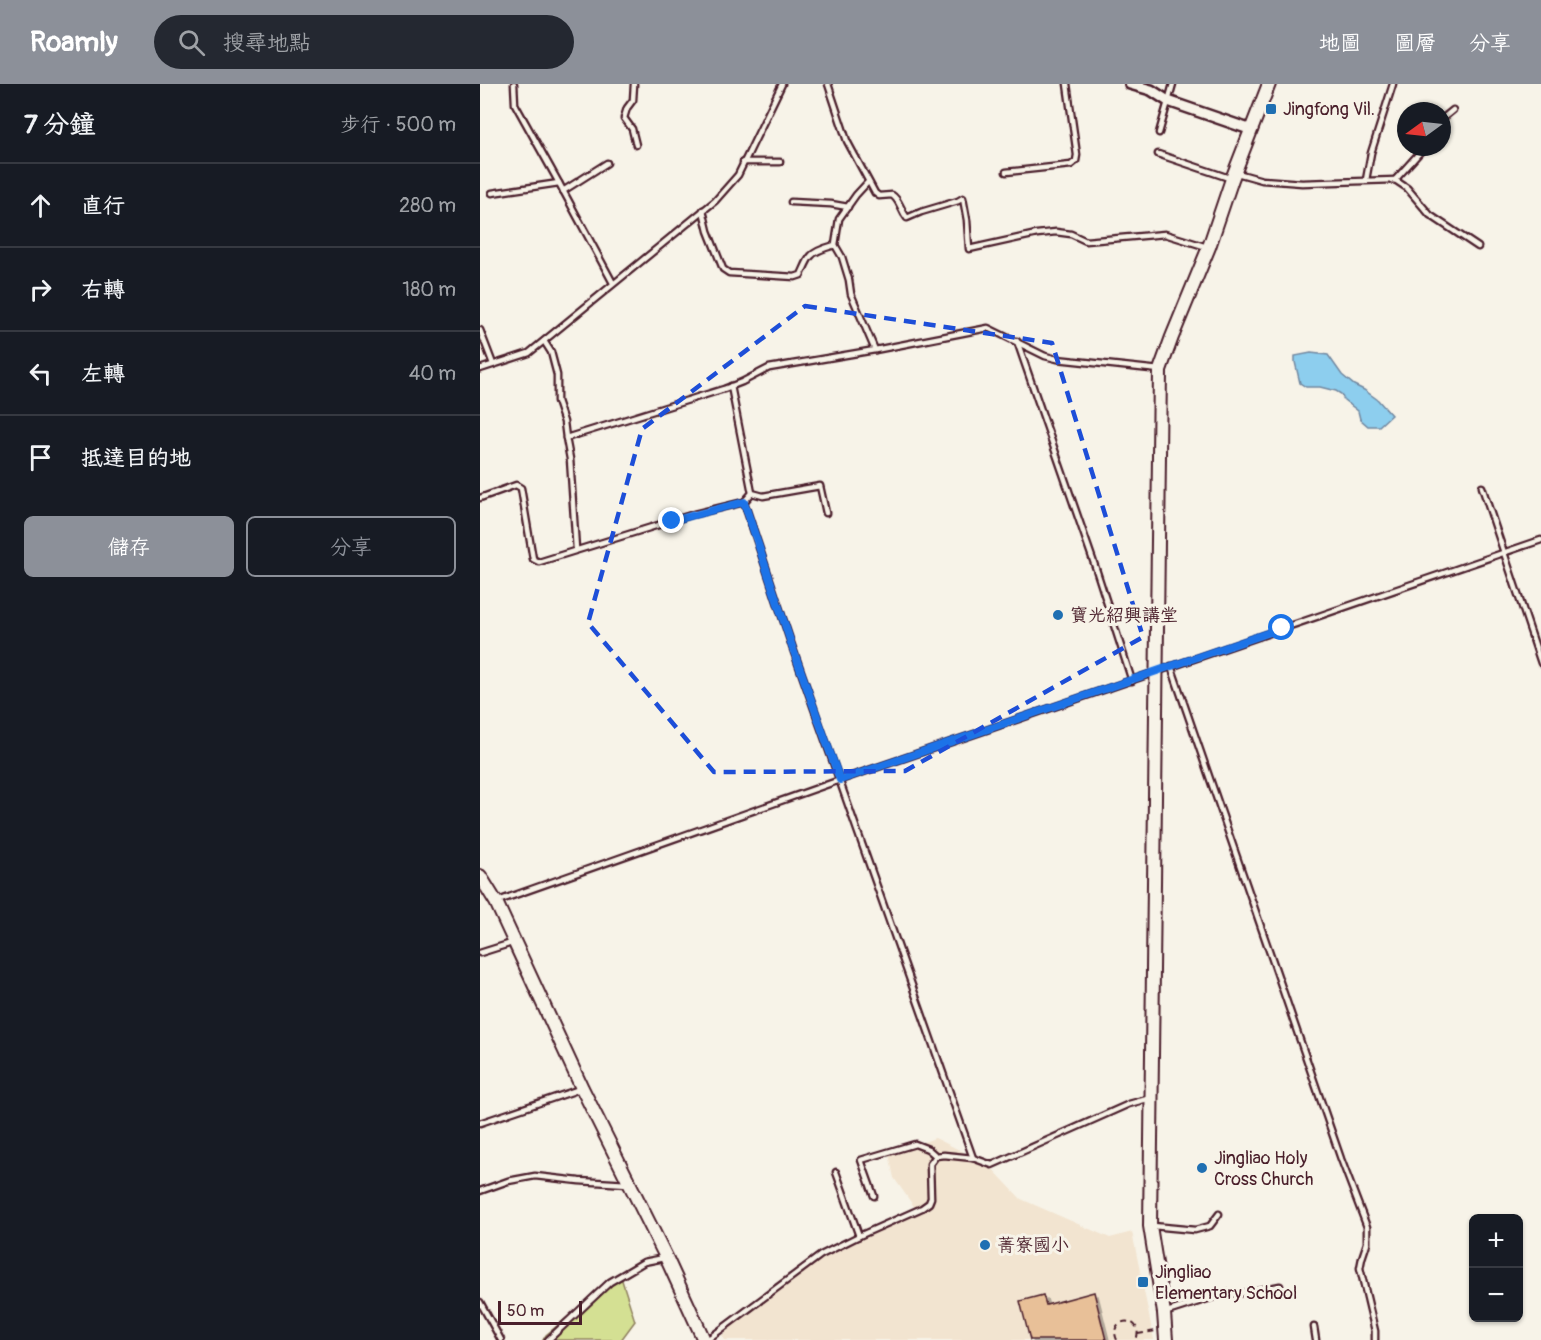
<!DOCTYPE html>
<html lang="zh-TW">
<meta charset="utf-8">
<style>
:root{--surface:#171b24;--page:#242831;--text:#f1f3f6;--muted:#9ea1a6;--line:#363941;--accent:#8c9099}
body{margin:0;font-family:Pangolin,"LXGW WenKai TC",sans-serif;background:var(--page);color:var(--text)}
.controls{position:absolute;right:18px;bottom:18px;display:grid;overflow:hidden;border-radius:9px;box-shadow:0 2px 4px #0004}
.controls button{width:54px;height:54px;display:grid;place-items:center;padding:0;border:0;border-bottom:2px solid var(--line);background:var(--surface);color:var(--text);font:30px sans-serif}
.compass{position:absolute;left:917px;top:18px;width:54px;height:54px;border-radius:50%;background:var(--surface);box-shadow:0 2px 4px #0004;rotate:255deg}
.scale{position:absolute;left:18px;bottom:15px;width:84px;box-sizing:border-box;padding-left:6px;border:3px solid #4a1f2b;border-top:0;font-size:16px;line-height:21px;white-space:nowrap;color:#4a1f2b;-webkit-text-stroke:4px #f7f3e8;paint-order:stroke}
.stop{position:absolute;width:18px;height:18px;margin:-14px;border:4px solid #1a73e8;border-radius:50%;background:#fff}
.stop.end{background:#1a73e8;border-color:#fff;box-shadow:0 2px 6px #0008}
.list{margin:0;padding:0;list-style:none}
h2{display:flex;justify-content:space-between;align-items:center;height:78px;margin:0;padding:0 24px;font-size:26px}
h2 small{font-size:20px;font-weight:400;color:var(--muted)}
.list li{display:grid;grid-template-columns:39px 1fr auto;gap:18px;align-items:center;box-sizing:border-box;height:84px;padding:0 24px;border-top:2px solid var(--line)}
.list b{display:block;font-size:22px;white-space:nowrap}
.list em{font-size:20px;font-style:normal;color:var(--muted)}
.actions{display:flex;gap:12px;padding:18px 24px}
.actions a{flex:1;padding:14px 0;border:2px solid var(--accent);border-radius:9px;text-align:center;font-size:21px;color:var(--accent)}
.actions .main{background:var(--accent);color:#fff}
.icon{flex:none;width:33px;height:33px;fill:none;stroke:currentColor;stroke-width:2;stroke-linecap:round;stroke-linejoin:round}
.map{position:relative;flex:none;width:1061px;height:1256px;overflow:hidden}
header{display:flex;align-items:center;gap:36px;box-sizing:border-box;height:84px;padding:0 30px;background:var(--accent);color:#fff}
header strong{font-size:28px}
nav{display:flex;gap:33px;margin-inline-start:auto;font-size:21px}
.search{width:420px;height:54px;background:var(--page);display:flex;align-items:center;gap:15px;box-sizing:border-box;padding:0 21px;border-radius:33px;color:var(--muted);font-size:22px}
main{display:flex}
aside{flex:1;background:var(--surface)}
.map>svg:first-child{display:block}
.built{fill:#f2e4d0}
.green{fill:#d4e093;stroke:#8f805f;stroke-width:1.5}
.water{fill:#8dceee;stroke:#7288a0;stroke-width:1.5}
.building{fill:#e8c098;stroke:#4a1f2b;stroke-width:1.5;filter:url(#shadow)}
.lines{fill:none;stroke-linecap:round;stroke-linejoin:round}
.lane-casing{stroke:#4a1f2b;stroke-width:9}
.street-casing{stroke:#4a1f2b;stroke-width:14}
.secondary-casing{stroke:#4a1f2b;stroke-width:16}
.path{stroke:#4a1f2b;stroke-width:2;stroke-dasharray:6 4.5;stroke-linecap:butt}
.lane{stroke:#f7f3e8;stroke-width:4.5}
.street{stroke:#f7f3e8;stroke-width:9}
.secondary{stroke:#f7f3e8;stroke-width:12}
.route{stroke:#1a73e8;stroke-width:8}
.marked{fill:none;stroke:#1d4ed8;stroke-width:4.5;stroke-dasharray:12 8;stroke-linejoin:round}
.poi-dot{fill:#1f6fb2;stroke:#f7f3e8;stroke-width:2}
.labels{text-anchor:middle;stroke-width:6;stroke-linejoin:round;paint-order:stroke}
.poi-label{font-size:18px;fill:#4a1f2b;stroke:#f7f3e8;text-anchor:start}
</style>
<header>
<strong>Roamly</strong>
<div class="search"><svg class="icon" aria-label="search" viewBox="0 0 24 24"><circle cx="10" cy="10" r="6"/><path d="M15 15l6 6"/></svg>搜尋地點</div>
<nav><a>地圖</a><a>圖層</a><a>分享</a></nav>
</header>
<main>
<aside>
<h2>7 分鐘<small>步行 · 500 m</small></h2>
<ul class="list">
<li><svg class="icon" aria-label="ahead" viewBox="0 0 24 24"><path d="M12 20V5M6 11l6-6 6 6"/></svg><div><b>直行</b></div><em>280 m</em></li>
<li><svg class="icon" aria-label="right" viewBox="0 0 24 24"><path d="M7 20v-9h11M14 6l5 5-5 5"/></svg><div><b>右轉</b></div><em>180 m</em></li>
<li><svg class="icon" aria-label="left" viewBox="0 0 24 24"><path d="M17 20v-9H6M10 6l-5 5 5 5"/></svg><div><b>左轉</b></div><em>40 m</em></li>
<li><svg class="icon" aria-label="arrive" viewBox="0 0 24 24"><path d="M6 21V4h12l-3 4 3 4H6"/></svg><div><b>抵達目的地</b></div></li>
</ul>
<div class="actions"><a class="main">儲存</a><a>分享</a></div>
</aside>
<div class="map">
<svg width="1061" height="1256" viewBox="0 0 1061 1256">
<defs>
<filter id="shadow"><feDropShadow dx="4" dy="4" stdDeviation="0" flood-color="#0004"/></filter>
</defs>
<rect width="100%" height="100%" fill="#f7f3e8"/>
<filter id="ink" filterUnits="userSpaceOnUse"><feTurbulence type="fractalNoise" baseFrequency=".0167" numOctaves="2"/><feDisplacementMap in="SourceGraphic" scale="12" xChannelSelector="R" yChannelSelector="G"/><feConvolveMatrix kernelMatrix="1 2 1 2 8 2 1 2 1" color-interpolation-filters="sRGB"/></filter>
<g filter="url(#ink)">
<polygon class="built" points="455,1054 508,1080 541,1115 630,1154 652,1148 674,1256 245,1256 242,1251 342,1167 385,1146 419,1137 435,1124 414,1094 409,1070"/>
<polygon class="green" points="140,1190 155,1237 141,1256 63,1256 66,1251"/>
<polygon class="water" points="831,269 848,271 862,291 874,301 884,306 898,316 911,331 899,342 888,342 880,335 878,327 864,316 861,310 856,307 840,303 826,303 820,299 815,278 815,272"/>
<polygon class="building" points="614,1208 626,1256 550,1256 540,1217 563,1211 566,1221"/>
<g class="lines">
<defs>
<g id="lane">
<polyline points="34,0 35,20 79,99 133,199"/>
<polyline points="154,0 153,16 147,24 144,34 152,45 156,61"/>
<path d="M348,0L367,57L395,109L399,112L412,111C420,116 420,125 427,134L441,128L478,117L483,114L487,136L489,165L557,150L576,148L591,150L606,157L685,150L727,163"/>
<polyline points="962,35 973,26"/>
<polyline points="679,49 693,0"/>
<polyline points="678,70 752,95"/>
<polyline points="263,78 300,78"/>
<polyline points="526,88 591,81 596,77 597,71 587,0"/>
<polyline points="757,89 782,96 822,99 915,96 927,104 950,131 998,163"/>
<polyline points="886,96 891,69 913,0"/>
<polyline points="915,96 942,66 941,63"/>
<polyline points="388,98 376,111 359,135 355,161 362,173 369,196 371,210 395,266"/>
<polyline points="83,107 127,79"/>
<polyline points="12,109 79,99"/>
<polyline points="311,118 351,120 368,123"/>
<path d="M223,126L228,147L243,185L249,189L315,193L321,191C324,185 327,176 331,172C336,166 348,163 355,161"/>
<polyline points="0,246 13,280"/>
<polyline points="64,257 71,268 77,291 77,317 84,338 86,354 90,375 96,465"/>
<polyline points="537,257 616,485 652,597"/>
<polyline points="0,285 49,269 235,117 258,91 302,0"/>
<polyline points="86,354 244,305 262,298 289,284 395,266 508,244 565,272 577,275 680,286"/>
<polyline points="1002,403 1061,579"/>
<polyline points="272,409 283,412 340,402 346,429"/>
<polyline points="0,414 36,401 41,404 53,475 59,478 214,430 264,418 272,409 251,302"/>
<polyline points="264,418 313,565 493,1074 512,1081 649,1020 671,1014"/>
<polyline points="691,582 861,1075 887,1143 887,1159 882,1174 880,1184 895,1247 895,1256"/>
<polyline points="18,817 360,696 1061,456"/>
<polyline points="0,869 35,858"/>
<polyline points="0,1039 100,1005"/>
<polyline points="356,1088 379,1152"/>
<polyline points="0,1107 28,1097 55,1092 99,1097 148,1100"/>
<polyline points="394,1112 381,1076 435,1060 448,1065 456,1072"/>
<polyline points="673,1142 715,1146 730,1142 739,1130"/>
<polyline points="0,1218 21,1256"/>
<polyline points="684,1229 746,1209 764,1209 800,1202"/>
<polyline points="834,1243 836,1256"/>
<polyline points="68,1256 130,1198 164,1178 184,1174"/>
<polyline points="227,1256 341,1171 379,1152 442,1124 449,1119 451,1114 450,1080 456,1072 464,1071 493,1074"/>
</g>
<polyline id="street" points="650,0 671,6 688,17 772,46"/>
<g id="secondary">
<polyline points="0,792 16,818 102,1004 186,1173 224,1256"/>
<polyline points="686,1256 684,1229 670,1142 680,286 692,253 729,163 752,95 789,0"/>
</g>
</defs>
<use href="#lane" class="lane-casing"/>
<use href="#street" class="street-casing"/>
<use href="#secondary" class="secondary-casing"/>
<g class="path">
<polyline points="658,1250 676,1247"/>
<path d="M637,1256C626,1232 666,1231 656,1256"/>
</g>
<use href="#lane" class="lane"/>
<use href="#street" class="street"/>
<use href="#secondary" class="secondary"/>
</g>
</g>
<g class="lines" filter="url(#ink)">
<polyline class="route" points="192,437 264,418 313,565 360,696 802,544"/>
</g>
<path class="marked" d="M325,222L572,259L663,553L425,687L234,688L108,539L162,345Z"/>
<g class="poi-dot">
<rect x="785" y="19" width="12" height="12" rx="3"/>
<circle cx="578" cy="531" r="6"/>
<circle cx="722" cy="1084" r="6"/>
<circle cx="505" cy="1161" r="6"/>
<rect x="657" y="1192" width="12" height="12" rx="3"/>
</g>
<g class="labels">
<g class="poi-label">
<text x="803" y="31">Jingfong Vil.</text>
<text x="590" y="537">寶光紹興講堂</text>
<text x="734" y="1080">Jingliao Holy<tspan x="734" dy="21">Cross Church</tspan></text>
<text x="517" y="1167">菁寮國小</text>
<text x="675" y="1194">Jingliao<tspan x="675" dy="21">Elementary School</tspan></text>
</g>
</g>
</svg>
<div class="controls">
<button>+</button>
<button>−</button>
</div>
<svg class="compass" viewBox="-18 -18 36 36"><path d="M0-13l5 13h-10z" fill="#e53935"/><path d="M0 13l5-13h-10z" fill="#9ea1a6"/></svg>
<div class="scale">50 m</div>
<div class="stop" style="left:802px;top:544px"></div>
<div class="stop end" style="left:192px;top:437px"></div>
</div>
</main>
